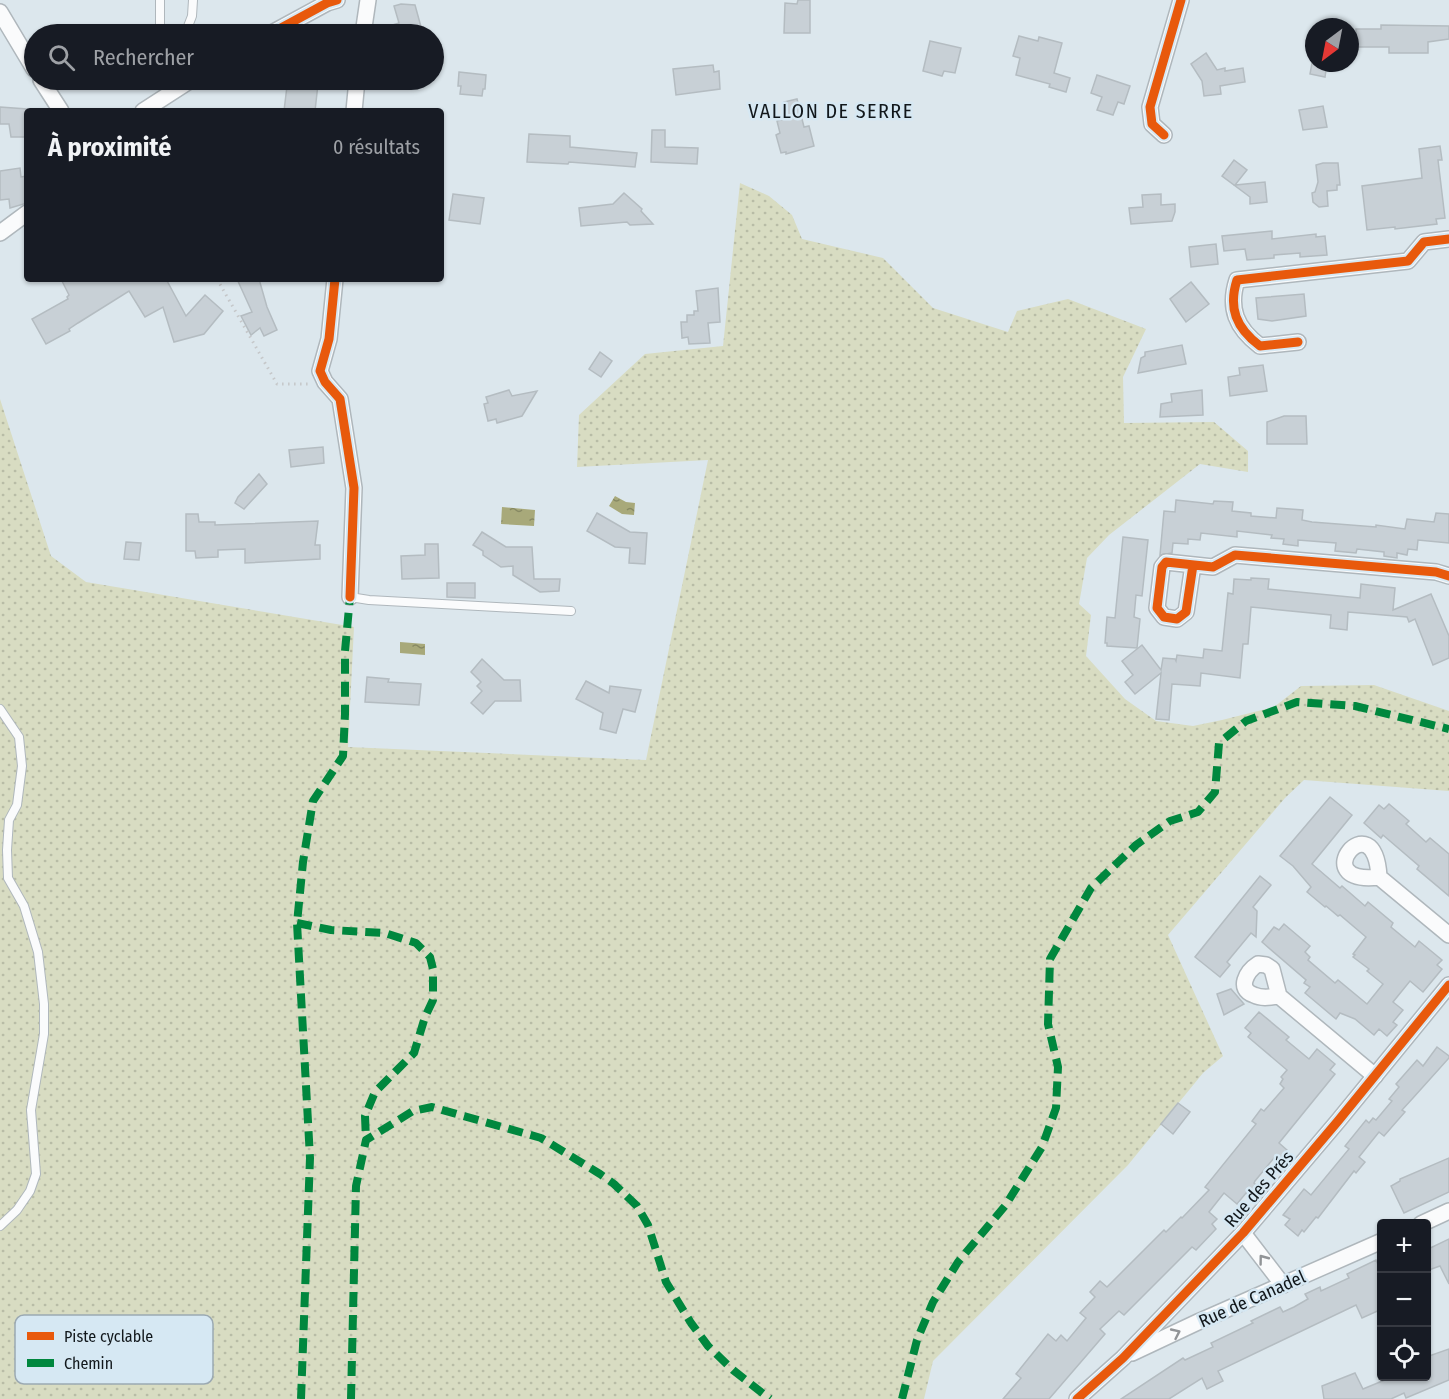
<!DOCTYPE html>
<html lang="fr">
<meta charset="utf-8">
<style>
:root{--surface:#171b24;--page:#20242c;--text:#f1f3f6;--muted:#9ea1a6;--line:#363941}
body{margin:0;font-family:"Fira Sans Condensed",sans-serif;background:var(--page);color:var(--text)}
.controls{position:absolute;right:18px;bottom:18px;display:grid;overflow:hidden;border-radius:6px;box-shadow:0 2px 4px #0004}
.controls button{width:54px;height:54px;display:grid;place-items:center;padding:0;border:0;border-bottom:2px solid var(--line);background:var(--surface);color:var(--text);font:30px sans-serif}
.compass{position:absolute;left:1305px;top:18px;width:54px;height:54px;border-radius:50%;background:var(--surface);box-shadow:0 2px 4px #0004;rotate:212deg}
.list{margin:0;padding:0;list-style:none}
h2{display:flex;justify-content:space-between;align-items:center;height:78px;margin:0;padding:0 24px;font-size:26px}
h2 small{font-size:20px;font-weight:400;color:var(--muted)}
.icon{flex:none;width:33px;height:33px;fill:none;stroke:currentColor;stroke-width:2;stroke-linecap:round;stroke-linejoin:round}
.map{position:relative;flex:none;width:1449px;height:1399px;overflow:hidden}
.search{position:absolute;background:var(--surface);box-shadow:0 2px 4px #0004;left:24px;top:24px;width:420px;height:66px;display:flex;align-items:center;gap:15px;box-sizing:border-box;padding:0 21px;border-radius:33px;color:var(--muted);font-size:22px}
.panel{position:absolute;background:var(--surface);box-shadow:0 2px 4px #0004;left:24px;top:108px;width:420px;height:174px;border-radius:6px}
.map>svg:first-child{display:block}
.grass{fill:url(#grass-dots)}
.water{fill:url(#water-ripples)}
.building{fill:#c8d0d6;stroke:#b4bcc1;stroke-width:1.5}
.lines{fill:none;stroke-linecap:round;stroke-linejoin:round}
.lane-casing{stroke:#afb7bc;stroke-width:10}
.street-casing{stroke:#afb7bc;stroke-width:18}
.path{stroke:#c5c7c9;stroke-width:3;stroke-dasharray:1.5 4.5;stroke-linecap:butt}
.lane{stroke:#fafbfc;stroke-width:8}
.street{stroke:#fafbfc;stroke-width:15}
.quiet{stroke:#00873e;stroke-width:8;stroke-dasharray:15 8;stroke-linecap:butt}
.cycleway-casing{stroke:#d6e8f3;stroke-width:13}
.cycleway{stroke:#e8590c;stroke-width:9}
.oneway{stroke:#919497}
.labels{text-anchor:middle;stroke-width:5;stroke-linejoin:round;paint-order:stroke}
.street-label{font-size:18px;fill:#11171b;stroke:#d6e8f3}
.neighbourhood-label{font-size:20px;letter-spacing:1.5px;fill:#11171b;stroke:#d6e8f3}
.key{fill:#d6e8f3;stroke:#9ba9b2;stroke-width:1.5}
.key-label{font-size:16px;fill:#11171b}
</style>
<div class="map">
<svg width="1449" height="1399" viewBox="0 0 1449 1399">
<defs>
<pattern id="grass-dots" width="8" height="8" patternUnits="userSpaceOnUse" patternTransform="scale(1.5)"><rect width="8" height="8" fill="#d8dcc2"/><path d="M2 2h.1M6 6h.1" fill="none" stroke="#b8bca6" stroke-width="1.8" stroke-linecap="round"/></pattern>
<pattern id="water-ripples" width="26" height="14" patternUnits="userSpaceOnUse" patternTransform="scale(1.5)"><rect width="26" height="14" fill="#a8a97a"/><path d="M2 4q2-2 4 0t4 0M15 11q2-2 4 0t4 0" fill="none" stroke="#878963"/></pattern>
</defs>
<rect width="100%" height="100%" fill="#dce7ed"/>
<polygon class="grass" points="740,183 769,196 792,215 802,239 883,258 933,308 1008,332 1017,311 1068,299 1146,329 1123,377 1124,423 1214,422 1248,451 1248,472 1200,464 1109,535 1087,558 1079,604 1091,615 1086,656 1125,699 1156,721 1193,726 1222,720 1274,707 1301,686 1374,685 1449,711 1449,791 1304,780 1285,798 1168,935 1223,1056 1203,1073 1128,1165 933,1361 924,1399 0,1399 0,399 51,556 86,582 354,627 348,747 646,760 708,460 577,467 579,415 645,354 723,346"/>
<g class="water">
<polygon points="615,496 626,502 635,503 634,515 622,514 609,506"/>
<polygon points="502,507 535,510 534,526 501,524"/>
<polygon points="400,642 425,644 425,655 400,653"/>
</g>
<g class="building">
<polygon points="798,0 810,0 810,33 784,33 785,3 797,4"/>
<polygon points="401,4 415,5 423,34 374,34 373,31 399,23 394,6"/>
<polygon points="1381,25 1449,26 1449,39 1428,42 1428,53 1389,53 1389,47 1356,47 1356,29 1381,29"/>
<polygon points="1019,36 1038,41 1039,37 1062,43 1054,73 1070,78 1066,92 1049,87 1050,84 1016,75 1020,58 1013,56"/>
<polygon points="930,41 961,48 955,73 944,71 942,76 923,71"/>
<polygon points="1206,53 1217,70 1225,68 1225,71 1243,68 1245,82 1220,86 1221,94 1204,96 1202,81 1191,64"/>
<polygon points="1312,63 1327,63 1325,77 1310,74"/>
<polygon points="713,65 714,72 719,71 720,89 676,95 673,69"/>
<polygon points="459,72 486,75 485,89 483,89 482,96 460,94 461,86 458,86"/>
<polygon points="1097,75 1130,86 1124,104 1118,102 1113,115 1097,110 1102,97 1091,93"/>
<polygon points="294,81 318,84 315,111 284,111 287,86 293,86"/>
<polygon points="797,99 804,127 809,126 814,146 786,154 786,152 781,153 776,135 780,133 777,121 788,118 784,102"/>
<polygon points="1323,106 1327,127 1303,130 1299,110"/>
<polygon points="0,107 27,109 26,137 11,137 9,124 0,124"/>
<polygon points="652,130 665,130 665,147 698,148 697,164 651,162"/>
<polygon points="529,134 570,136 570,147 637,153 635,167 569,162 568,164 527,162"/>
<polygon points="1440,146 1442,160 1438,160 1445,218 1436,219 1437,224 1395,229 1395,227 1367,230 1362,186 1422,178 1419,149"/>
<polygon points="1234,160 1247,170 1235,185 1265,182 1267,202 1250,204 1250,197 1222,176"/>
<polygon points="1323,163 1338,163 1340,185 1337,185 1337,190 1327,191 1328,206 1319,207 1313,202 1312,193 1315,192 1318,182 1316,165"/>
<polygon points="20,168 21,177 27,176 27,203 10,208 9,199 0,200 0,171"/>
<polygon points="624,193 642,209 641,211 653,224 630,225 627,222 581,226 579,208 613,204"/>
<polygon points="453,194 484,198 480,224 449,220"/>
<polygon points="1161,194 1161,205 1175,204 1175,212 1172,221 1131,224 1129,208 1143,207 1142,195"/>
<polygon points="1272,231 1272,239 1316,234 1316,237 1325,236 1327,255 1300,257 1300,253 1274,255 1274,258 1247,260 1245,249 1224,251 1222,236"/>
<polygon points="1216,244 1218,264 1191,267 1189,247"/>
<polygon points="61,279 166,279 186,316 205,295 223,311 204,334 174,342 163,307 145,317 129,291 78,323 69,329 70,331 46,344 32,319 68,299 67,297 69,295"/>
<polygon points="237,279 259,279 267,307 277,330 264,336 260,328 251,335 241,316 252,312"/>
<polygon points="1191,282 1209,304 1186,322 1170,299"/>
<polygon points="718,288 720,322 708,323 710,343 689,344 688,337 682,338 681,322 687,322 687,315 694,315 694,311 698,311 696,291"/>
<polygon points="1304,294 1306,316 1272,321 1258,319 1256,298"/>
<polygon points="1182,345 1186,364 1138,373 1141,358 1145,356 1145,352"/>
<polygon points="600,352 612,361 601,377 589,369"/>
<polygon points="1263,365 1267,391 1230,396 1228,377 1240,375 1239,368"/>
<polygon points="509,390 512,396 537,391 522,416 497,423 496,419 488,421 484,404 488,403 486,397"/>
<polygon points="1202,390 1203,415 1160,417 1161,404 1172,402 1171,394"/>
<polygon points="1284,416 1306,416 1307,444 1267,444 1267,422"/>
<polygon points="323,447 324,463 291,467 289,450"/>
<polygon points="259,474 267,484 244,509 235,503 238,497"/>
<polygon points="1176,500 1213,504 1214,501 1233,502 1232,511 1251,513 1251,516 1276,518 1277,508 1303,510 1302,520 1312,522 1376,527 1376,525 1405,529 1407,519 1434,522 1436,513 1449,514 1449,543 1418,540 1417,550 1408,549 1407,555 1397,553 1397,558 1384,556 1384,552 1357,549 1356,553 1335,551 1336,543 1298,540 1298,546 1283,544 1284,539 1271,538 1272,535 1237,531 1237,537 1201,533 1200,540 1188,539 1188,544 1173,543 1172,553 1160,555 1164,511 1175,512"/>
<polygon points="597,513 630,532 647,533 645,564 629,563 630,548 615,547 587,531"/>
<polygon points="186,514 198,514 199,522 215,522 215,525 318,521 315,545 320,545 320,559 245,563 245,549 218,550 218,557 196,558 195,551 186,551"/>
<polygon points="482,532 506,547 532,547 534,579 560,579 559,591 540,592 513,575 513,566 501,567 483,555 483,551 473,545"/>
<polygon points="1123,537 1148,540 1142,596 1136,595 1134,617 1140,619 1137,648 1107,646 1107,643 1105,643 1107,617 1115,618"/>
<polygon points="126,542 141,543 139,560 124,559"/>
<polygon points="425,544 438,544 439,578 402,579 401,556 425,555"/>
<polygon points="1251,578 1269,579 1268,589 1360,598 1361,584 1395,588 1393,610 1431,594 1449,636 1449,658 1433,665 1415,619 1409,622 1407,617 1348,612 1347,630 1330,628 1331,615 1251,607 1248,644 1243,644 1240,678 1201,673 1200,686 1172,684 1169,720 1156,719 1161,673 1135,694 1125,682 1133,675 1122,661 1142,645 1161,670 1163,658 1175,659 1176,661 1177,655 1203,658 1204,649 1222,651 1228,593 1233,594 1234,579 1251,580"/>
<polygon points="447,583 475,583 475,598 447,597"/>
<polygon points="482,659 504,680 520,680 521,701 495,701 483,714 471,703 482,691 477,686 481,682 471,672"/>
<polygon points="367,677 389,679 388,682 421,684 419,705 365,702"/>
<polygon points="586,681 609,693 610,686 641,690 635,712 623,709 616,733 600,729 603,713 576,699"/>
<polygon points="1330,797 1352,815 1312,864 1340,888 1342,886 1365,906 1368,902 1393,923 1391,927 1415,947 1419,941 1442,960 1437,965 1442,969 1423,992 1410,981 1393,1002 1403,1010 1393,1022 1397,1025 1387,1036 1379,1029 1374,1035 1355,1019 1340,1013 1336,1019 1305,993 1310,987 1304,983 1306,980 1262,942 1274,927 1279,930 1284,924 1310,946 1305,952 1310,957 1308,960 1335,983 1338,980 1367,1004 1383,984 1367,971 1369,969 1353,957 1355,955 1353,954 1366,937 1340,915 1338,916 1326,906 1325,907 1307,892 1311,887 1293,866 1280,856"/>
<polygon points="1389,804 1409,821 1406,824 1426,842 1430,838 1449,854 1449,896 1417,869 1419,866 1383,835 1381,838 1364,823 1379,805 1384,809"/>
<polygon points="1260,876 1271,885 1253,907 1257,911 1256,937 1251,933 1227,962 1230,965 1220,977 1195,957"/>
<polygon points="1231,989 1244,1004 1224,1015 1217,994"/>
<polygon points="1259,1012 1289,1037 1286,1040 1309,1059 1317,1049 1335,1064 1330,1070 1335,1074 1279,1143 1287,1150 1278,1161 1274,1158 1255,1181 1254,1183 1257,1186 1249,1196 1246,1193 1237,1204 1224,1193 1209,1212 1217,1219 1212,1224 1216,1229 1196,1250 1192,1247 1124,1315 1119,1311 1100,1329 1105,1334 1049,1399 1003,1399 1021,1378 1016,1374 1048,1334 1056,1341 1061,1335 1067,1341 1086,1318 1080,1313 1095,1297 1090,1292 1100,1281 1107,1287 1164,1230 1166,1232 1181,1217 1182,1218 1209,1190 1205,1187 1256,1124 1252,1121 1261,1109 1264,1111 1284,1088 1280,1084 1283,1079 1281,1077 1287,1070 1248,1037 1251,1033 1245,1028"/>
<polygon points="1437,1047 1449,1056 1449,1058 1413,1098 1402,1110 1405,1112 1384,1136 1379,1132 1359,1157 1365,1162 1356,1173 1354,1171 1318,1218 1316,1217 1304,1232 1302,1230 1298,1236 1285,1225 1290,1219 1283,1215 1304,1189 1311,1195 1349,1149 1345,1146 1366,1120 1369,1123 1373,1118 1376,1120 1392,1101 1389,1099 1399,1087 1396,1084 1417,1060 1423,1066"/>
<polygon points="1178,1103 1190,1112 1173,1134 1161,1124"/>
<polygon points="1449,1158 1449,1192 1404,1213 1391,1186 1400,1181 1400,1179"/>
<polygon points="1449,1239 1449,1284 1440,1266 1426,1271 1426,1250"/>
<polygon points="1376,1260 1382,1273 1382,1309 1362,1318 1356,1305 1218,1371 1223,1381 1207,1389 1202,1378 1169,1399 1121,1399 1183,1358 1185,1360 1213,1347 1211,1343 1253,1323 1251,1321 1280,1307 1283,1312 1294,1307 1308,1299 1305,1294 1320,1287 1321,1291 1349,1278 1347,1274"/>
<polygon points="1449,1349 1449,1380 1406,1398 1404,1393 1391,1399 1324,1399 1322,1386 1355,1373 1363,1389 1392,1377 1426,1377 1426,1357"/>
</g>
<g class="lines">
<defs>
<g id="lane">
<polyline points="160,0 160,34"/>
<polyline points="185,34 192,16 193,0"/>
<polyline points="166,80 170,91"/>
<polyline points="350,597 369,600 571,611"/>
<polyline points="0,709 19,737 22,766 17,805 9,820 7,850 8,878 24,906 38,952 44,1004 44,1034 31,1110 36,1174 30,1191 17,1210 0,1226"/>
</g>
<g id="street">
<polyline points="0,12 34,69"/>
<polyline points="270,34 327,3 337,0"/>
<polyline points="363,34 368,0"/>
<polyline points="41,80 61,111"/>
<polyline points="143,111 191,80"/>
<polyline points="354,111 357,80"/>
<polyline points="1164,135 1152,124 1150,107 1181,0"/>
<polyline points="0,233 27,213"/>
<polyline points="335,279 329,339 320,371 325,382 340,399 354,488 350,597"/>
<path d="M1298,342L1260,346C1236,328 1228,308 1237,280L1408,261L1424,242L1449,239"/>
<polyline points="1193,565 1186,612 1177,619 1164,617 1157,608 1162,567 1166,562 1213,567 1235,555 1436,572 1449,576"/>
<path d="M1379,877C1375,799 1304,886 1379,877L1449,935"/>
<path d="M1279,996L1272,969L1266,965L1258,964C1247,971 1236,989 1254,995C1262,999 1271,997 1279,996L1375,1076"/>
<polyline points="1421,1224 1449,1211"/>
<polyline points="1243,1233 1283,1285"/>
<polyline points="1132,1353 1200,1321 1382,1241"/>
<polyline points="1077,1399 1123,1358 1243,1233 1338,1121 1449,985"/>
</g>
</defs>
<use href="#lane" class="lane-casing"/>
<use href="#street" class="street-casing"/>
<polyline class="path" points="217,279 277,384 310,384"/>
<use href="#lane" class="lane"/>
<use href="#street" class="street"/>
<g class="quiet">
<polyline points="297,923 331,930 385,933 416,943 430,957 433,969 433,1000 425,1017 414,1053 375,1092 365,1116 366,1140"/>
<polyline points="301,1399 310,1158 297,923 303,862 313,801 343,756 345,714 345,651 350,597"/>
<polyline points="351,1399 356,1186 366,1140 413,1111 432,1107 541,1138 600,1174 614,1184 637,1206 648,1225 666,1282 691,1323 708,1346 733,1370 770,1399"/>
<polyline points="902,1399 917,1340 933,1302 958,1262 1005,1206 1042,1147 1056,1108 1058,1067 1048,1024 1050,959 1091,888 1136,845 1170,821 1198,812 1215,792 1219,743 1246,721 1297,702 1355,706 1449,729"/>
</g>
<defs>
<g id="cycleway">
<polyline points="270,34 327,3 337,0"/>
<polyline points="1164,135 1152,124 1150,107 1181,0"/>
<polyline points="335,279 329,339 320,371 325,382 340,399 354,488 350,597"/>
<path d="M1298,342L1260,346C1236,328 1228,308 1237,280L1408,261L1424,242L1449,239"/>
<polyline points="1193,565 1186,612 1177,619 1164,617 1157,608 1162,567 1166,562 1213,567 1235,555 1436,572 1449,576"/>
<polyline points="1077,1399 1123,1358 1243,1233 1338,1121 1449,985"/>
</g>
</defs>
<use href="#cycleway" class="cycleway-casing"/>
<use href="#cycleway" class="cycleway"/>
</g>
<defs><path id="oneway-chevron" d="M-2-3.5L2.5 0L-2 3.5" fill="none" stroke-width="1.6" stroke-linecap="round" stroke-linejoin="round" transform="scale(1.5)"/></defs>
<g class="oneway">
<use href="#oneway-chevron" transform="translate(1263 1259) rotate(-127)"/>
<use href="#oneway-chevron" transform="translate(1176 1333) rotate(-25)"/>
</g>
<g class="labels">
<g class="street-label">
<text transform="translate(1259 1189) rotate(-49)" y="6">Rue des Prés</text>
<text transform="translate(1252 1299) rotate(-24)" y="6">Rue de Canadel</text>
</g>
<g class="neighbourhood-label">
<text x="831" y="118">VALLON DE SERRE</text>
</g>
</g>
<rect x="15" y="1315" width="198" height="69" rx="9" class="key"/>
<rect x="27" y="1332" width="27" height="8" fill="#e8590c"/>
<rect x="27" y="1359" width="27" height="8" fill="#00873e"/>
<g class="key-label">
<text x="64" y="1342">Piste cyclable</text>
<text x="64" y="1369">Chemin</text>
</g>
</svg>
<div class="controls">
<button>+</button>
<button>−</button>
<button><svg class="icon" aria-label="locate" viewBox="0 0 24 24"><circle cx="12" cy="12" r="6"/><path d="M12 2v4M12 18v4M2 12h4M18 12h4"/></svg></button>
</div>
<svg class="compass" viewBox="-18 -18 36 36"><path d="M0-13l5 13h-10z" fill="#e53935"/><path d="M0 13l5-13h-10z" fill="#9ea1a6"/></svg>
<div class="search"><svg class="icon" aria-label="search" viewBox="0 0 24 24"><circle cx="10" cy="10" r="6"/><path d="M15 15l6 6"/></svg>Rechercher</div>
<section class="panel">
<h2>À proximité<small>0 résultats</small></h2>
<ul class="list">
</ul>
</section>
</div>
